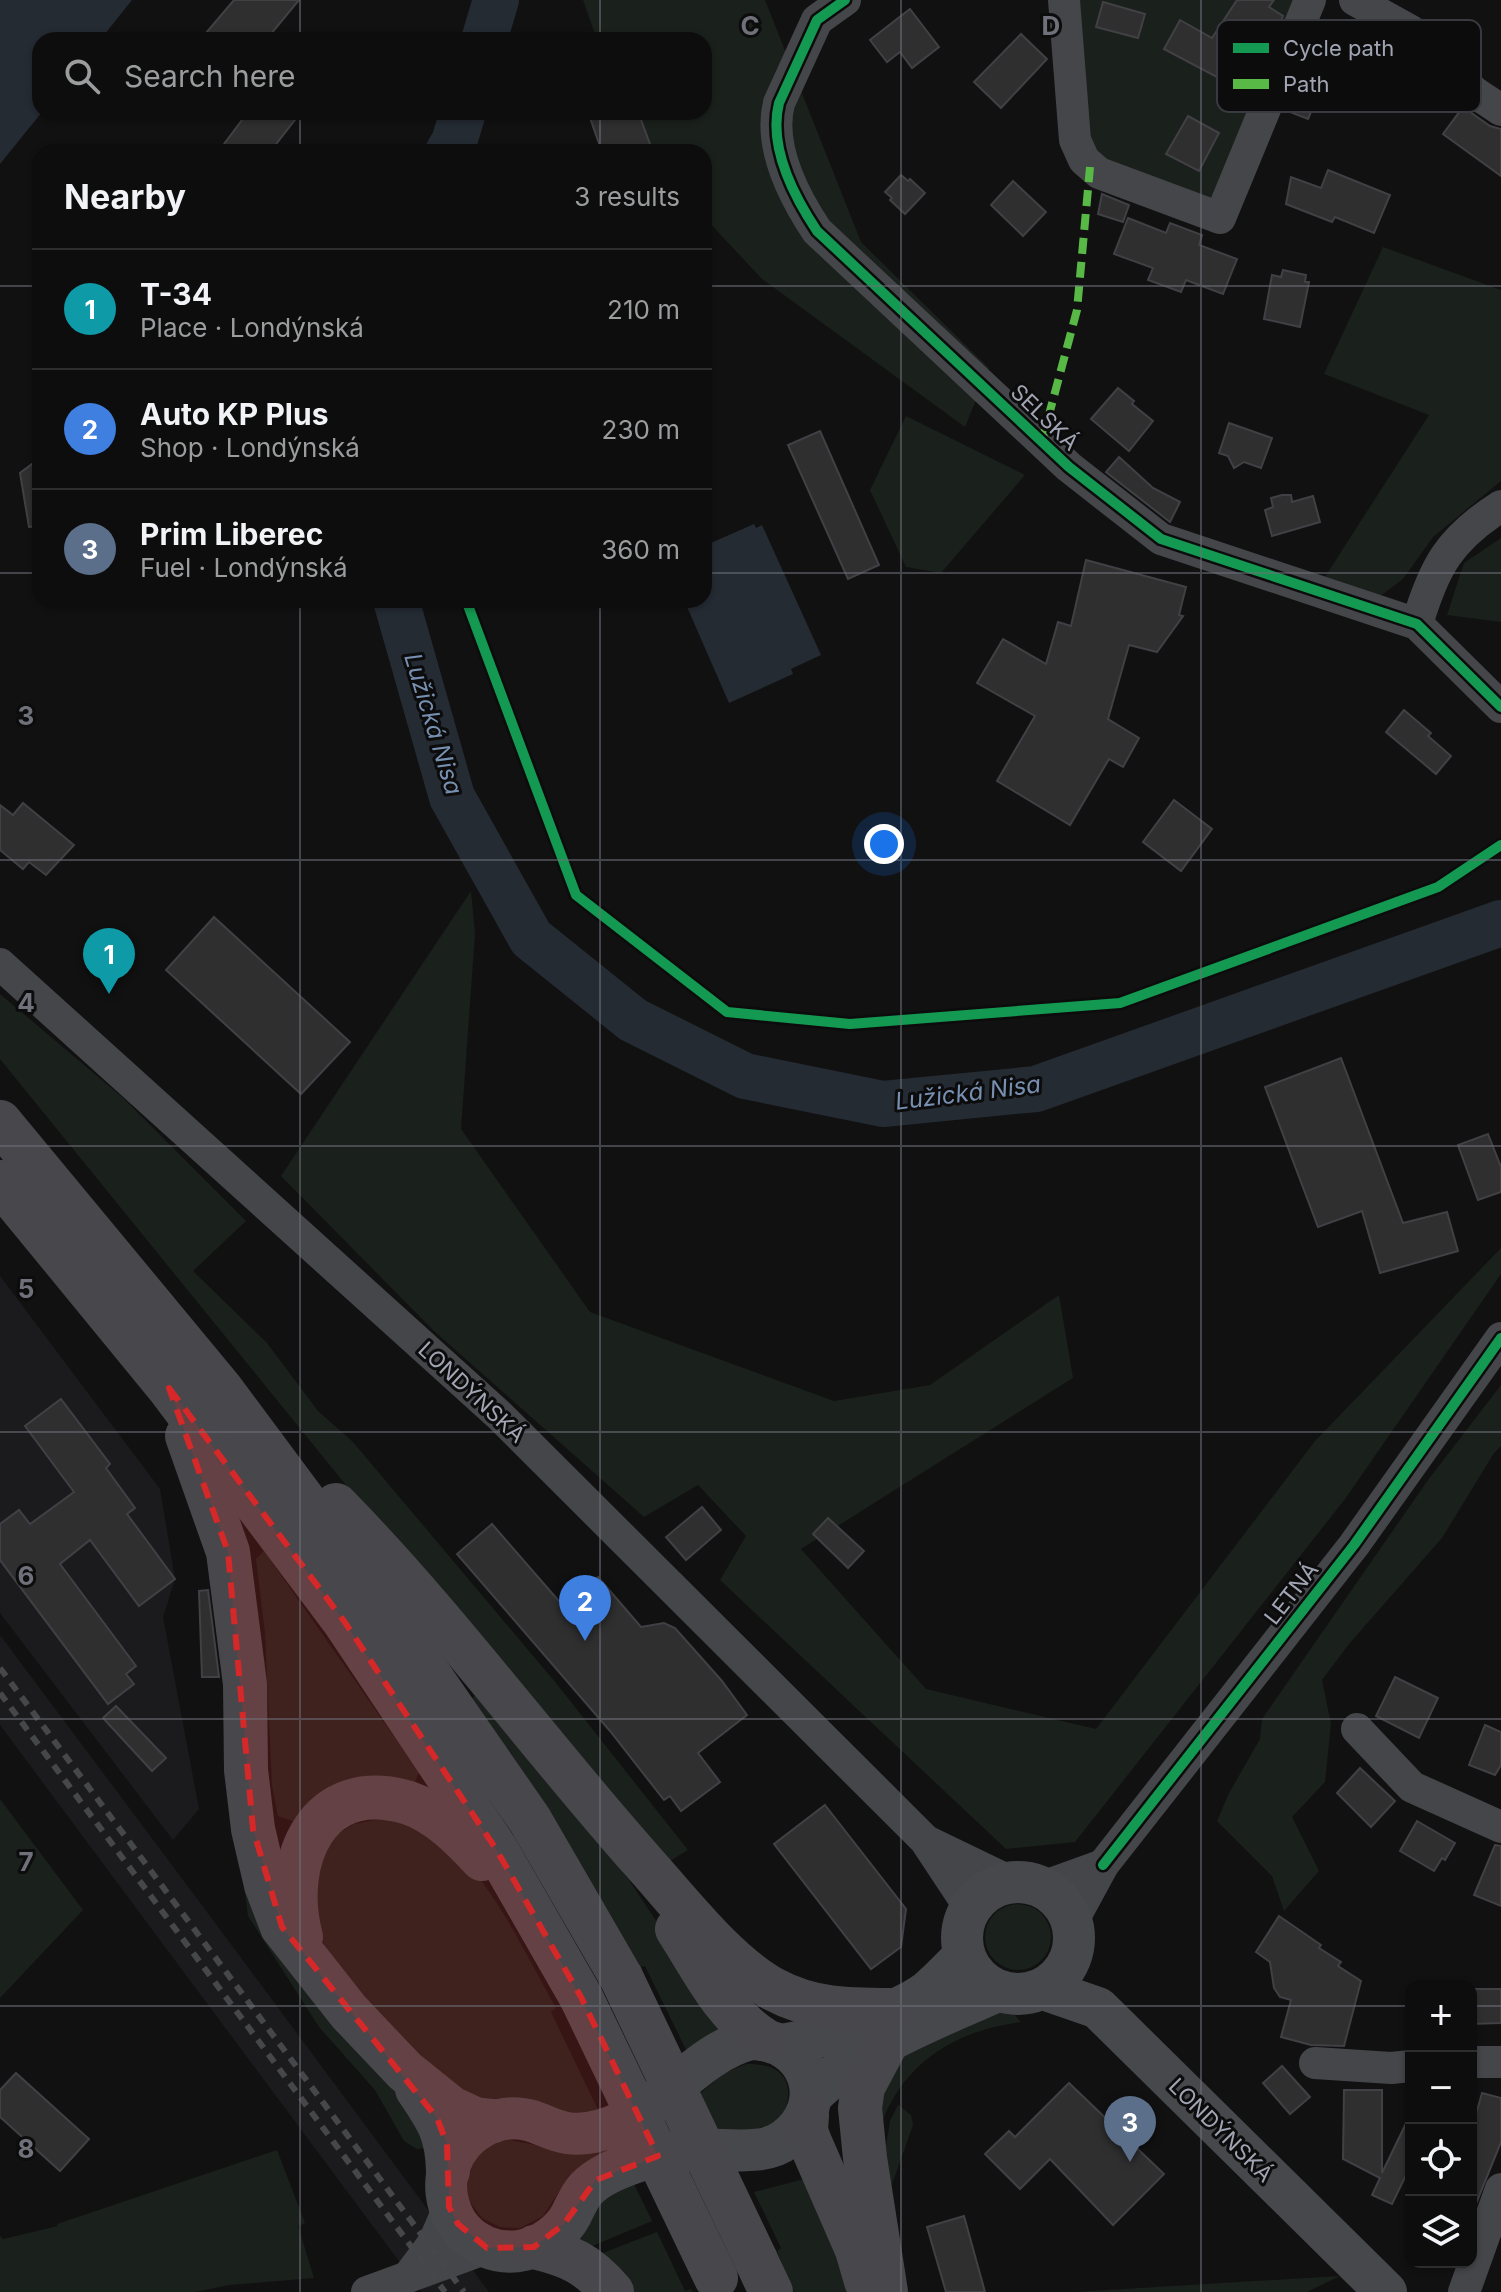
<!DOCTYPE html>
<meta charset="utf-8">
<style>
:root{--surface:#0d0d0d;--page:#161616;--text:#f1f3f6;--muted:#9a9c9d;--line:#2d2d2e;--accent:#7c3aed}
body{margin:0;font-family:Inter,sans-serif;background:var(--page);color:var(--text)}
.controls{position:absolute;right:24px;bottom:24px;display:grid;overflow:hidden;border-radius:16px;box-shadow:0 2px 6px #0004}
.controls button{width:72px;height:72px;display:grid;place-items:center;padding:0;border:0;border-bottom:2px solid var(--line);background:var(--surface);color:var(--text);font:40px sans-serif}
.you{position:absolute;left:884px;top:844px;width:28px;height:28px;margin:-20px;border:6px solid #fff;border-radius:50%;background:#1a73e8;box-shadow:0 0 0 12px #1a73e833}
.badge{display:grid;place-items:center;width:52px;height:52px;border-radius:50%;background:var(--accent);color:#fff;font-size:26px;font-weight:700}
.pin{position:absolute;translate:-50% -66px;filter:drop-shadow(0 2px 4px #0008)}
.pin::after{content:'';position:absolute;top:42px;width:28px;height:24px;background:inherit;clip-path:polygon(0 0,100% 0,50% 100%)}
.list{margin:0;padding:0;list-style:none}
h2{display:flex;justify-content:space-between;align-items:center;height:104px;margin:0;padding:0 32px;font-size:34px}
h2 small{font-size:26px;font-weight:400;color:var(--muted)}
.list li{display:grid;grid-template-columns:52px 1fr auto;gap:24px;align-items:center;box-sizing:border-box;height:120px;padding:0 32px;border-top:2px solid var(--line)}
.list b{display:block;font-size:30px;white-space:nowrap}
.list p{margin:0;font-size:26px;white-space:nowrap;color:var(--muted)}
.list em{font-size:26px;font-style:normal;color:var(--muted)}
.icon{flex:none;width:44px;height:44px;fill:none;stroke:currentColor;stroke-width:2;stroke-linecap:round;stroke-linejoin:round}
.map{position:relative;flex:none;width:1501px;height:2292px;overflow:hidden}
.search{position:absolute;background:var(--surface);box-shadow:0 2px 6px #0004;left:32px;top:32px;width:680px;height:88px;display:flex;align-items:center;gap:20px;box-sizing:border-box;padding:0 28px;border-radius:24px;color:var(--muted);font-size:30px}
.panel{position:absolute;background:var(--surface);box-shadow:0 2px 6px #0004;left:32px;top:144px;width:680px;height:464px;border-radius:24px}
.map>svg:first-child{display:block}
.built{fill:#1b1b1d}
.green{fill:#1a201b}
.water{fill:#252b33}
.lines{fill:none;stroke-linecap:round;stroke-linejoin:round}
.river{stroke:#252b33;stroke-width:46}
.building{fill:#2f2f30;stroke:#404045;stroke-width:2}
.minor{stroke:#45464a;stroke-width:32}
.major{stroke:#47484c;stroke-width:42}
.highway{stroke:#48484c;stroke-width:44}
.rail{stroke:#45474a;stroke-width:6;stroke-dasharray:10 8;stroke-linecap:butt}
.highway-bridge{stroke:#48484c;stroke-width:44}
.quiet{stroke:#58b947;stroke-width:8;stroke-dasharray:16 8;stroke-linecap:butt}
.cycleway-casing{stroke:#0c0c0d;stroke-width:15}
.cycleway{stroke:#139951;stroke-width:10}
.marked{fill:#d62828;fill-opacity:0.2;stroke:#d62828;stroke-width:6;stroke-dasharray:16 10;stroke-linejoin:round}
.grid{fill:none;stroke:#6f717a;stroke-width:2;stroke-opacity:0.55}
.labels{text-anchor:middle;stroke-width:6;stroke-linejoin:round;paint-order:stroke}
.street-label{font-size:22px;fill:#a1a5b3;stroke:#0c0c0d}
.water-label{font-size:24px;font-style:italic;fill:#778fb0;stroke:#0c0c0d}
.key{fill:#0c0c0d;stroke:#393a3f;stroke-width:2}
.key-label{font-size:22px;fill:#a1a5b3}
.grid-label{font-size:26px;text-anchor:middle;font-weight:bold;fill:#6f717a;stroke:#0c0c0d;stroke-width:6;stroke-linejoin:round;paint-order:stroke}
</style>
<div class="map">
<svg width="1501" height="2292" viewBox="0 0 1501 2292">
<rect width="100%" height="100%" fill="#111"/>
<g class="built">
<polygon points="0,1276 160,1489 175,1579 163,1617 199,1809 173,1840 0,1613"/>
<polygon points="0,1635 213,1920 489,2292 422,2292 168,1951 0,1725"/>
</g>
<g class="green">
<polygon points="583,0 765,0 861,242 989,368 965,427 762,279 704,217 704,152 644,152 621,112 704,112 704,40 597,40"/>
<polygon points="1072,0 1297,0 1224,188 1205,202 1097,162 1081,105"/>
<polygon points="1383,247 1501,290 1501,481 1433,537 1403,579 1379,597 1323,580 1429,415 1324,374"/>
<polygon points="906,416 1025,475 941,573 906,567 870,490"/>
<polygon points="1501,538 1501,622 1447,615 1464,563"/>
<polygon points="471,891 475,934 461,1129 590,1312 834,1401 930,1385 1059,1295 1073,1378 801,1549 926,1689 1096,1729 1315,1441 1501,1248 1501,1274 1345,1499 1075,1842 1006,1849 720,1580 746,1536 698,1485 644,1517 434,1331 281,1176"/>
<polygon points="0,994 122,1097 246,1221 193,1271 267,1343 318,1411 353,1442 556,1683 688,1850 667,1863 341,1479 0,1059"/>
<polygon points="1501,1385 1501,1446 1494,1453 1442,1538 1349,1644 1322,1680 1331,1724 1325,1782 1292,1817 1319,1871 1284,1911 1272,1876 1217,1821 1228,1795 1260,1739 1262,1719 1428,1480"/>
<polygon points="264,1551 419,1772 414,1784 296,1822 278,1816 272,1785 265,1633 256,1559"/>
<polygon points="219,1620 241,1798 399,2088 426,2148 417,2149 404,2141 375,2090 319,2027 248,1916 227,1754"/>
<polygon points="477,1694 629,1880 730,2032 692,2062 645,1966 641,1967 570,1847 472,1698"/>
<polygon points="0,1799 83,1910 0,1998"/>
<path d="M387,1818C397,1820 408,1821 417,1824C477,1846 525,1954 556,2008L551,2012L602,2118L491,2105L448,2088L351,1987L326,1949L311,1912L312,1869L328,1840L354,1824Z"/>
<circle cx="1018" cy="1937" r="33"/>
<path d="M1008,2007L1021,2022C960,2030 909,2058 884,2117C880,2128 878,2142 876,2153L881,2071L898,2052Z"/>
<path d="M746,2064C787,2063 797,2087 781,2121L560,2190L543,2216L520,2228L500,2227L482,2218L468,2199L465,2178L473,2161L492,2143L509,2140L563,2150L696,2097L724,2073Z"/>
<polygon points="898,2105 911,2115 913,2125 890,2190 883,2164 890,2121"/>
<polygon points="277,2150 305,2223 298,2226 314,2278 229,2285 196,2292 0,2292 0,2236 3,2239 58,2226 57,2224"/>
<polygon points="631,2178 652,2221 590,2247 563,2243 588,2204"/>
<polygon points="804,2179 851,2292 794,2292 777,2251 781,2248 754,2192"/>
<polygon points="657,2232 685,2291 691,2289 693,2292 632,2292 600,2254"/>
<polygon points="1340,2276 1307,2292 1074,2292"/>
</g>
<g class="water">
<polygon points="0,0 132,0 100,40 40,40 40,112 42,112 0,164"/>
<polygon points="754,524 756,528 762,525 821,655 791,669 793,674 729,703 684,600 704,600 704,546"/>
</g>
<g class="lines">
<g class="river">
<polyline points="484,40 496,0"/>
<polyline points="448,152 454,142 463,112"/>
<polyline points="396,600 452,797 531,938 633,1020 745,1076 883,1104 1036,1089 1501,923"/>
</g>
</g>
<g class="building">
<polygon points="234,0 299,0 266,40 200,40"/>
<polygon points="1237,0 1274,0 1269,7 1283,16 1266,57 1247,93 1164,49 1180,20 1212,38"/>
<polygon points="1103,2 1145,14 1138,38 1096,27"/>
<polygon points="910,9 939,47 912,68 900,52 887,62 870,40"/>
<polygon points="1021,34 1047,59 1001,108 974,82"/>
<polygon points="1296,84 1319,93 1308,119 1285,110"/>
<polygon points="1463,107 1490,126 1501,129 1501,176 1443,134"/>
<polygon points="248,112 301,112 270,152 218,152"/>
<polygon points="588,112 638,112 653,152 602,152"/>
<polygon points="1188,116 1219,133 1199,171 1166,154"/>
<polygon points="1328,170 1390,195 1374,233 1335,217 1332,222 1286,204 1291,177 1321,188"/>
<polygon points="901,175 908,181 910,179 925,193 905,214 890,200 892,198 885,192"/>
<polygon points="1013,181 1046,212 1023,236 991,205"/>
<polygon points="1102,194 1129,205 1123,222 1098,214"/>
<polygon points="1128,218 1166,233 1170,223 1202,235 1199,245 1237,259 1223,294 1186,280 1181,292 1148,280 1153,268 1114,254"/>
<polygon points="1283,270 1306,275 1305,282 1309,282 1300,327 1264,319 1272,275 1281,277"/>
<polygon points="1118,388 1134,401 1132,404 1153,421 1129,451 1091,419"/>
<polygon points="1229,423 1272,438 1261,468 1244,462 1234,468 1228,456 1219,453"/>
<polygon points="820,431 879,565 848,579 788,445"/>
<polygon points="1119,457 1153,488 1180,502 1170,522 1106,472"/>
<polygon points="40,458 40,526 29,527 20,473"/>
<polygon points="1282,495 1291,495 1292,502 1313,496 1320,522 1272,536 1265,510 1273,507 1271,498"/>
<polygon points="1086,560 1186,587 1179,615 1183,616 1157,652 1129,645 1108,719 1139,738 1123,767 1109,759 1070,825 997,781 1035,716 977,683 1003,639 1046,664 1058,622 1071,626"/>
<polygon points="1404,710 1431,733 1428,736 1451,756 1436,774 1386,732"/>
<polygon points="1174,800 1212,829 1181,871 1143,842"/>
<polygon points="23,803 74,845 46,875 29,862 23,869 0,850 0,805 13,815"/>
<polygon points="214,917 350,1042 301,1094 166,970"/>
<polygon points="1341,1058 1403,1223 1447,1212 1458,1251 1380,1273 1362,1211 1318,1227 1265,1087"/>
<polygon points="1488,1134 1501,1167 1501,1192 1478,1200 1458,1145"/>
<polygon points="61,1399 110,1464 106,1468 135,1508 127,1514 175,1579 139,1606 90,1540 60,1564 136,1666 126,1674 134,1684 108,1704 0,1560 0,1524 19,1510 30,1524 74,1492 25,1426"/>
<polygon points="702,1507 721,1530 686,1560 666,1537"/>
<polygon points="828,1518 864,1551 848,1568 813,1534"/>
<polygon points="492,1524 564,1607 598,1577 641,1627 664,1623 675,1628 722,1681 747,1715 698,1753 720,1782 681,1811 670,1796 664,1800 610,1731 457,1554"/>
<polygon points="208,1590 219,1677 202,1677 199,1591"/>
<polygon points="1395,1677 1438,1698 1419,1738 1376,1716"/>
<polygon points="116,1706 166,1758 152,1771 103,1718"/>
<polygon points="1485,1725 1501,1732 1501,1765 1495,1775 1469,1765"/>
<polygon points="1360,1768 1395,1801 1371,1827 1337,1793"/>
<polygon points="825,1805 906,1909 901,1947 871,1969 774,1844"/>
<polygon points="1417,1821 1455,1843 1445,1860 1442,1858 1434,1871 1400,1851"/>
<polygon points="1495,1845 1501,1846 1501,1906 1474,1895"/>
<polygon points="1279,1916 1321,1945 1319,1948 1341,1962 1338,1966 1361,1981 1344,2046 1311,2045 1281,2037 1291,2000 1280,1997 1274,1988 1270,1962 1256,1952"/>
<polygon points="1471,1989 1501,1989 1501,2023 1471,2024"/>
<polygon points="1282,2066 1310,2097 1290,2114 1263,2083"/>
<polygon points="16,2073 89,2139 60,2171 0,2117 0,2090"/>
<polygon points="1069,2083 1164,2174 1113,2225 1050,2159 1020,2189 985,2154 1009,2131 1015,2137"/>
<polygon points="1344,2090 1382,2090 1382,2173 1411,2113 1411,2165 1392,2204 1372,2195 1380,2178 1343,2159"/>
<polygon points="1482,2093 1501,2098 1501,2142 1471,2216 1471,2132"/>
<polygon points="964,2216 985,2292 946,2292 927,2227"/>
</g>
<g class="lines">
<g class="minor">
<path d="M845,0L817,20L779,103C768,147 793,195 817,231L1069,467L1161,539L1417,624L1501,707"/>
<polyline points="1064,0 1075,140 1084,160 1099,173 1220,218 1310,0"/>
<polyline points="1355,0 1411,31 1474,92 1501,110"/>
<path d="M1417,624C1434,567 1449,539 1501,506"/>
<polyline points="0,964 500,1416 925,1840 970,1908"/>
<polyline points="1357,1729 1412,1787 1501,1827"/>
<polyline points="928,1842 1011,1882"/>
<polyline points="1042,1887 1103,1865"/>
<polyline points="1072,1922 1103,1865 1354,1545 1501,1338"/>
<polyline points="1471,2062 1501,2062"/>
<polyline points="1315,2063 1391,2068 1411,2066"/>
<polyline points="408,2277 434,2242 449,2207"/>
<polyline points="367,2292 487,2248"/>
<polyline points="1464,2292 1501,2189"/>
</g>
<g class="major">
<circle cx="1018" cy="1938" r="56"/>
<polyline points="1043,1989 1098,2008 1386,2292"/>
<path d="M751,2039C808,2039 833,2103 786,2139C762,2158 721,2147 692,2150C672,2151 652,2156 633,2163C616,2169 598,2176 586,2189C579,2197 576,2205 571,2215C562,2232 543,2246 524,2250C498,2256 471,2245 456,2222C446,2204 443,2183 450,2164C462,2131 498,2111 532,2121C544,2125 554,2131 567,2133C586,2136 608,2129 625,2121C670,2098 701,2052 751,2039Z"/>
<path d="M782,2045C820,2039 897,2014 928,1991C941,1980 952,1968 964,1956"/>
<path d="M811,2096C861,2046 933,2020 997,1991"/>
</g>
<g class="highway">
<polyline points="0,1122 222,1390 372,1592 530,1820 621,1977"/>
<polyline points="0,1182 169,1388 344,1621 496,1849 581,1997"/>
<polyline points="187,1436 228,1552 245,1684 246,1770 253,1829 266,1885 282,1927 349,2012 405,2071 451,2108 475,2119 493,2121"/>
<path d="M336,1505C447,1618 539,1745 644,1863C680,1903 726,1963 773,1989C812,2010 848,2010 890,2010"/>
<path d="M677,1929C703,1969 723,2013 763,2039"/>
<path d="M301,1937C281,1861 317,1775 409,1803C438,1813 462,1837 482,1859"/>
<path d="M417,2089C438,2120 447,2133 448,2171"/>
<polyline points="807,2115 806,2131 810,2142 857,2250 866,2281"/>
<path d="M534,2247C570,2256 587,2263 612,2292"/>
<polyline points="756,2260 771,2292"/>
<polyline points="886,2292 865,2158 860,2108 863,2087 887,2042"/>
</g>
<g class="rail">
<polyline points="0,1668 464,2292"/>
<polyline points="0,1693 445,2292"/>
</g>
<g class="highway-bridge">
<polyline points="621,1977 756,2260"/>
<polyline points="581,1997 716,2278"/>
</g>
<polyline class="quiet" points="1042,441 1077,310 1090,167"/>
<defs>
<g id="cycleway">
<path d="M845,0L817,20L779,103C768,147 793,195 817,231L1069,467L1161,539L1417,624L1501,707"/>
<polyline points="466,600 576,895 727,1012 850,1024 1120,1003 1438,887 1501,845"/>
<polyline points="1103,1865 1354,1545 1501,1338"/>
</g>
</defs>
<use href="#cycleway" class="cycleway-casing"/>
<use href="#cycleway" class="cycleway"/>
</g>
<path class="marked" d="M169,1388L344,1621L496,1849L581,1997L658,2156L596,2180L564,2224L534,2247L487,2248L458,2224L449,2207L447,2144L437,2118L282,1927L253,1829L228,1552Z"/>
<path class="grid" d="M300,0V40M600,0V40M901,0V2292M1201,0V2292M300,112V152M600,112V152M0,286H40M704,286H1501M0,573H40M704,573H1501M300,600V2292M600,600V2292M0,860H1501M0,1146H1501M0,1432H1501M0,1719H1501M0,2006H1411M1471,2006H1501"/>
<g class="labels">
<g class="street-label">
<text transform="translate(1045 417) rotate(44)" y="8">SELSKÁ</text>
<text transform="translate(472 1392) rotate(43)" y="8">LONDÝNSKÁ</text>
<text transform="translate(1291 1593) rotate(-52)" y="8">LETNÁ</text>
<text transform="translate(1221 2130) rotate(45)" y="8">LONDÝNSKÁ</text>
</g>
<g class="water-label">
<text transform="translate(433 724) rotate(73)" y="8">Lužická Nisa</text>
<text transform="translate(968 1093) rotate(-7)" y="8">Lužická Nisa</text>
</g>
</g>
<rect x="1217" y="20" width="264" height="92" rx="12" class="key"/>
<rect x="1233" y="43" width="36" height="10" fill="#139951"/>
<rect x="1233" y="79" width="36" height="10" fill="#58b947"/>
<g class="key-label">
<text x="1283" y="56">Cycle path</text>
<text x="1283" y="92">Path</text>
</g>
<g class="grid-label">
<text x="750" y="35">C</text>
<text x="1051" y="35">D</text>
<text x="26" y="725">3</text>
<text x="26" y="1012">4</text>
<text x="26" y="1298">5</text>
<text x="26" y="1585">6</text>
<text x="26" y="1871">7</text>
<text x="26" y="2158">8</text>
</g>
</svg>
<div class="controls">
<button>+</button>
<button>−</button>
<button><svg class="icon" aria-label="locate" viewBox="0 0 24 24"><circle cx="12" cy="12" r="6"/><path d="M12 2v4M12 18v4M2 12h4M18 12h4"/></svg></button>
<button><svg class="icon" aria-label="layers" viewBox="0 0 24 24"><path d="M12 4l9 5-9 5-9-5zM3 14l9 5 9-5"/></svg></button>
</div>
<div class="you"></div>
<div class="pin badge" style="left:109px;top:994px;background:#0f9aa8">1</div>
<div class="pin badge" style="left:585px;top:1641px;background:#3f7fe0">2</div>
<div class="pin badge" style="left:1130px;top:2162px;background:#5c6f8a">3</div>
<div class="search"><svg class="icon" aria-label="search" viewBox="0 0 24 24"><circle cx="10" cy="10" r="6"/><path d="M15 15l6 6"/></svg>Search here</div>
<section class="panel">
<h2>Nearby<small>3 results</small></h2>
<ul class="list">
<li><span class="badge" style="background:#0f9aa8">1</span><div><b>T-34</b><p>Place · Londýnská</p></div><em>210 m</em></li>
<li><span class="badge" style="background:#3f7fe0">2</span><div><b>Auto KP Plus</b><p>Shop · Londýnská</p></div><em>230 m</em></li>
<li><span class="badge" style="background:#5c6f8a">3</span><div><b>Prim Liberec</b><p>Fuel · Londýnská</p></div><em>360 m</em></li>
</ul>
</section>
</div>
